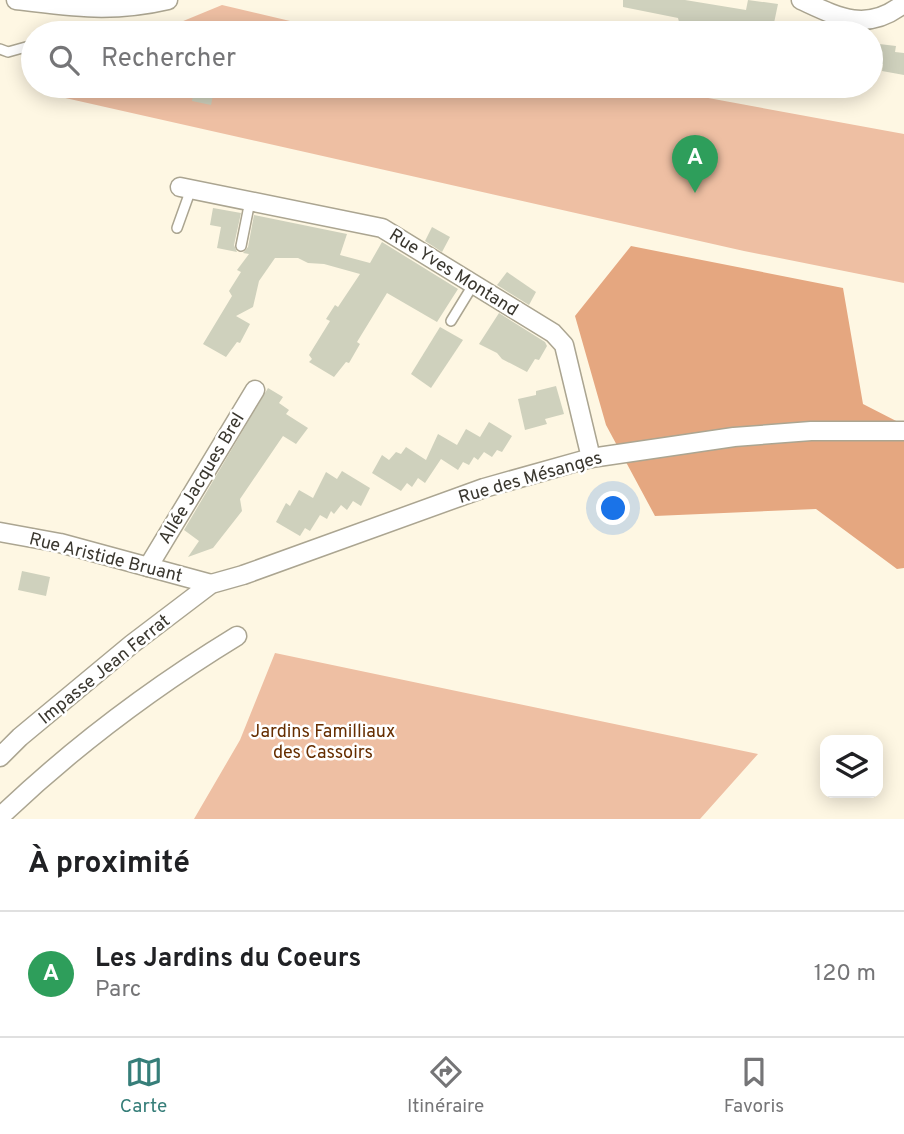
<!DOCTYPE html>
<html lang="fr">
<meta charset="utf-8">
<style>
:root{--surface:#fff;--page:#f2f2f2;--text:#202124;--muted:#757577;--line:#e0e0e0;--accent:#367e79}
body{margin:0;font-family:Overpass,sans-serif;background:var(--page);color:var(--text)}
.controls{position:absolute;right:21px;bottom:21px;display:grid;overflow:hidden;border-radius:14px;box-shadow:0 4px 18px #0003}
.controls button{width:63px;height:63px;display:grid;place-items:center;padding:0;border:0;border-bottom:2px solid var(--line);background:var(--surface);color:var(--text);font:35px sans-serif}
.you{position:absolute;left:614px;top:509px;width:24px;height:24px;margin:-18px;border:5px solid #fff;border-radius:50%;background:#1a73e8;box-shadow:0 0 0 10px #1a73e833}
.badge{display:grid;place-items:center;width:46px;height:46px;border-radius:50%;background:var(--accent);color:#fff;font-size:23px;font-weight:700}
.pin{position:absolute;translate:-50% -58px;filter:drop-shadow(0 2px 4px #0008)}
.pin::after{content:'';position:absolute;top:37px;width:24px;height:21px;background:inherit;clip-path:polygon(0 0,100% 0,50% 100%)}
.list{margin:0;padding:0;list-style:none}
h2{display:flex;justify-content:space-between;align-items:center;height:91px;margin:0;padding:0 28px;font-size:30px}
h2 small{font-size:23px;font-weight:400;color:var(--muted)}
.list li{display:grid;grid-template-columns:46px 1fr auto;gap:21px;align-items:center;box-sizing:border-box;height:126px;padding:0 28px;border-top:2px solid var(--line)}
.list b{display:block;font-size:26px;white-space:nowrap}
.list p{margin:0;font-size:23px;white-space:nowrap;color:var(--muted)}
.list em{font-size:23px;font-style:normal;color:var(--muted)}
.icon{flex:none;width:38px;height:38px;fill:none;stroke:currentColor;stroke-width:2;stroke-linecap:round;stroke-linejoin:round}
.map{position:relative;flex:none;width:904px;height:819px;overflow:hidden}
.search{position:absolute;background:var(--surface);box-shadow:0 4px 18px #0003;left:21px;right:21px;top:21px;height:77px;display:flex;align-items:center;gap:18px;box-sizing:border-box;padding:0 24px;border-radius:38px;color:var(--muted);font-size:26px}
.sheet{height:217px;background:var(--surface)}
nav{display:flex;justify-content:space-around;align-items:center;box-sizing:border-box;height:98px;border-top:2px solid var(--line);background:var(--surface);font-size:19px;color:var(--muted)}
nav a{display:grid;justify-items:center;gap:4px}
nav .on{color:var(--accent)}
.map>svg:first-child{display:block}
.green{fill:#eebfa3}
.forest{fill:#e5a780}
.building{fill:#cfd1bd}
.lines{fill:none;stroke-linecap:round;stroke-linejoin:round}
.service-casing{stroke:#aba591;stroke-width:12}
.minor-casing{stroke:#aba591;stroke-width:21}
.service{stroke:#fff;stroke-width:9}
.minor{stroke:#fff;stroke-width:18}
.labels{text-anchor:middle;stroke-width:5;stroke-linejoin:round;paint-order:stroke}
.street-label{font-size:18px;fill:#3a372f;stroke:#fff}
.park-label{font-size:18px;fill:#662e00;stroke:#fff}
</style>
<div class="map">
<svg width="904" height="819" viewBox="0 0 904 819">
<rect width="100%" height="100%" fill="#fef7e3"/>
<g class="green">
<polygon points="222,5 341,33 344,33 115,33 176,24"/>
<polygon points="77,24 114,33 74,33"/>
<polygon points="55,86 643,86 904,134 904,283 744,251 52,95"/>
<polygon points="275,653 758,754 700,819 194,819 240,740"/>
</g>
<polygon class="forest" points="631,246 843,288 863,404 904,425 904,568 897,569 816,509 655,516 606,425 575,316"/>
<g class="building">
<polygon points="623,0 685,0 746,10 748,0 778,4 774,23 763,21 762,25 745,22 744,26 727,24 725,27 714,24 714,28 679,22 678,18 623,7"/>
<polygon points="871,43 896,46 895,52 904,53 904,75 882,71 883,64 871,63"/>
<polygon points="195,86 215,86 211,105 192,101"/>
<polygon points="213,208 241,213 234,245 237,252 217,248 221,227 210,225"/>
<polygon points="254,215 347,234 340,255 370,263 382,242 458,289 437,322 387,293 357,342 360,344 349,363 346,362 334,377 309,362 312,359 309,355 330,321 326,319 335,305 338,307 360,274 324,264 308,263 298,258 275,258 259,281 253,307 236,316 250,324 240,343 237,342 226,357 203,344 232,296 229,291 241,272 237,270 249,254 243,253 248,247"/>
<polygon points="432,227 450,237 442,252 425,241"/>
<polygon points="507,272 536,292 529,305 497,285"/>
<polygon points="499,313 545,342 547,346 539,360 535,359 527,372 502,359 497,353 479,344"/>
<polygon points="440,327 463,340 431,388 411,374"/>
<polygon points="556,386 564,414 545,419 547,424 525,430 518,399 536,395 536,391"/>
<polygon points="268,388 283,397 279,403 289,410 286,414 308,428 296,444 283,436 240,499 242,511 213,548 188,557 199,541 184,530"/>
<polygon points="489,422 512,436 502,452 497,450 492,457 484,452 478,460 474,457 469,465 463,462 458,470 441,459 425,483 418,478 412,487 407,483 401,491 372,473 382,455 389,460 396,452 401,454 406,447 426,460 438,434 457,445 466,429 480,437"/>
<polygon points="342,471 370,488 361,506 353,501 347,510 341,505 334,514 331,511 327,519 320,515 310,531 305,528 300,536 276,522 286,503 290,506 299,490 313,498 326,472 337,479"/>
<polygon points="22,571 50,577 46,596 18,590"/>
</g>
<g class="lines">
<defs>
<g id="service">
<polyline points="0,49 8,52 33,45"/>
<polyline points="177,228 191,189"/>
<polyline points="241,246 250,201"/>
<polyline points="451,321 473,285"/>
</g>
<g id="minor">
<path d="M16,0C71,7 113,13 168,0"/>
<path d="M801,0C836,16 864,32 899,7"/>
<polyline points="180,187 382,228 553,333 564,345 591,458"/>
<polyline points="0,532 60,543 211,584"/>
<polyline points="148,567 255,390"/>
<polyline points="0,757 20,737 132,644 211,584 243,575 484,488 591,458 734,437 811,431 904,431"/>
<path d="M0,817C72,748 152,688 237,636"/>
</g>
</defs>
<use href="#service" class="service-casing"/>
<use href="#minor" class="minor-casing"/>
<use href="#service" class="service"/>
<use href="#minor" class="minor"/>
</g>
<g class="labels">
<g class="street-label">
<text transform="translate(454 272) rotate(32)" y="6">Rue Yves Montand</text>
<text transform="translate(530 477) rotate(-16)" y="6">Rue des Mésanges</text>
<text transform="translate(201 478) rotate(-59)" y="6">Allée Jacques Brel</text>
<text transform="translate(106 557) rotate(14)" y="6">Rue Aristide Bruant</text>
<text transform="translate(104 669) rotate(-39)" y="6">Impasse Jean Ferrat</text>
</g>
<g class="park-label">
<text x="323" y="737">Jardins Familliaux<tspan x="323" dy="21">des Cassoirs</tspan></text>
</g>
</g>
</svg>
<div class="controls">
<button><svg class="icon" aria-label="layers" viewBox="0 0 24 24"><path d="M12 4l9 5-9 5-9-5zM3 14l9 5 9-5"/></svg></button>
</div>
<div class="you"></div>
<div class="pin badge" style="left:695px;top:193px;background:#2e9e5b">A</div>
<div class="search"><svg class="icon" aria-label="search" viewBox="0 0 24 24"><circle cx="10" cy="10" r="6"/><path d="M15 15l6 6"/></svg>Rechercher</div>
</div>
<section class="sheet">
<h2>À proximité<small></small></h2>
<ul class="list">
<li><span class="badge" style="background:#2e9e5b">A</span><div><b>Les Jardins du Coeurs</b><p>Parc</p></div><em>120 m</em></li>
</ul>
</section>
<nav>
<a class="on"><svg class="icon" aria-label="map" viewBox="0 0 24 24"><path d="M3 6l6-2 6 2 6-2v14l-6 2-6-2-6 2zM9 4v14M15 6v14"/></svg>Carte</a>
<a><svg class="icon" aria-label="directions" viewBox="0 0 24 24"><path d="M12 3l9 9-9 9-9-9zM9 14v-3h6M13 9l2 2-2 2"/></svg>Itinéraire</a>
<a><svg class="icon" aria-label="saved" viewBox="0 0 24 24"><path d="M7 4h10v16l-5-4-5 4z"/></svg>Favoris</a>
</nav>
